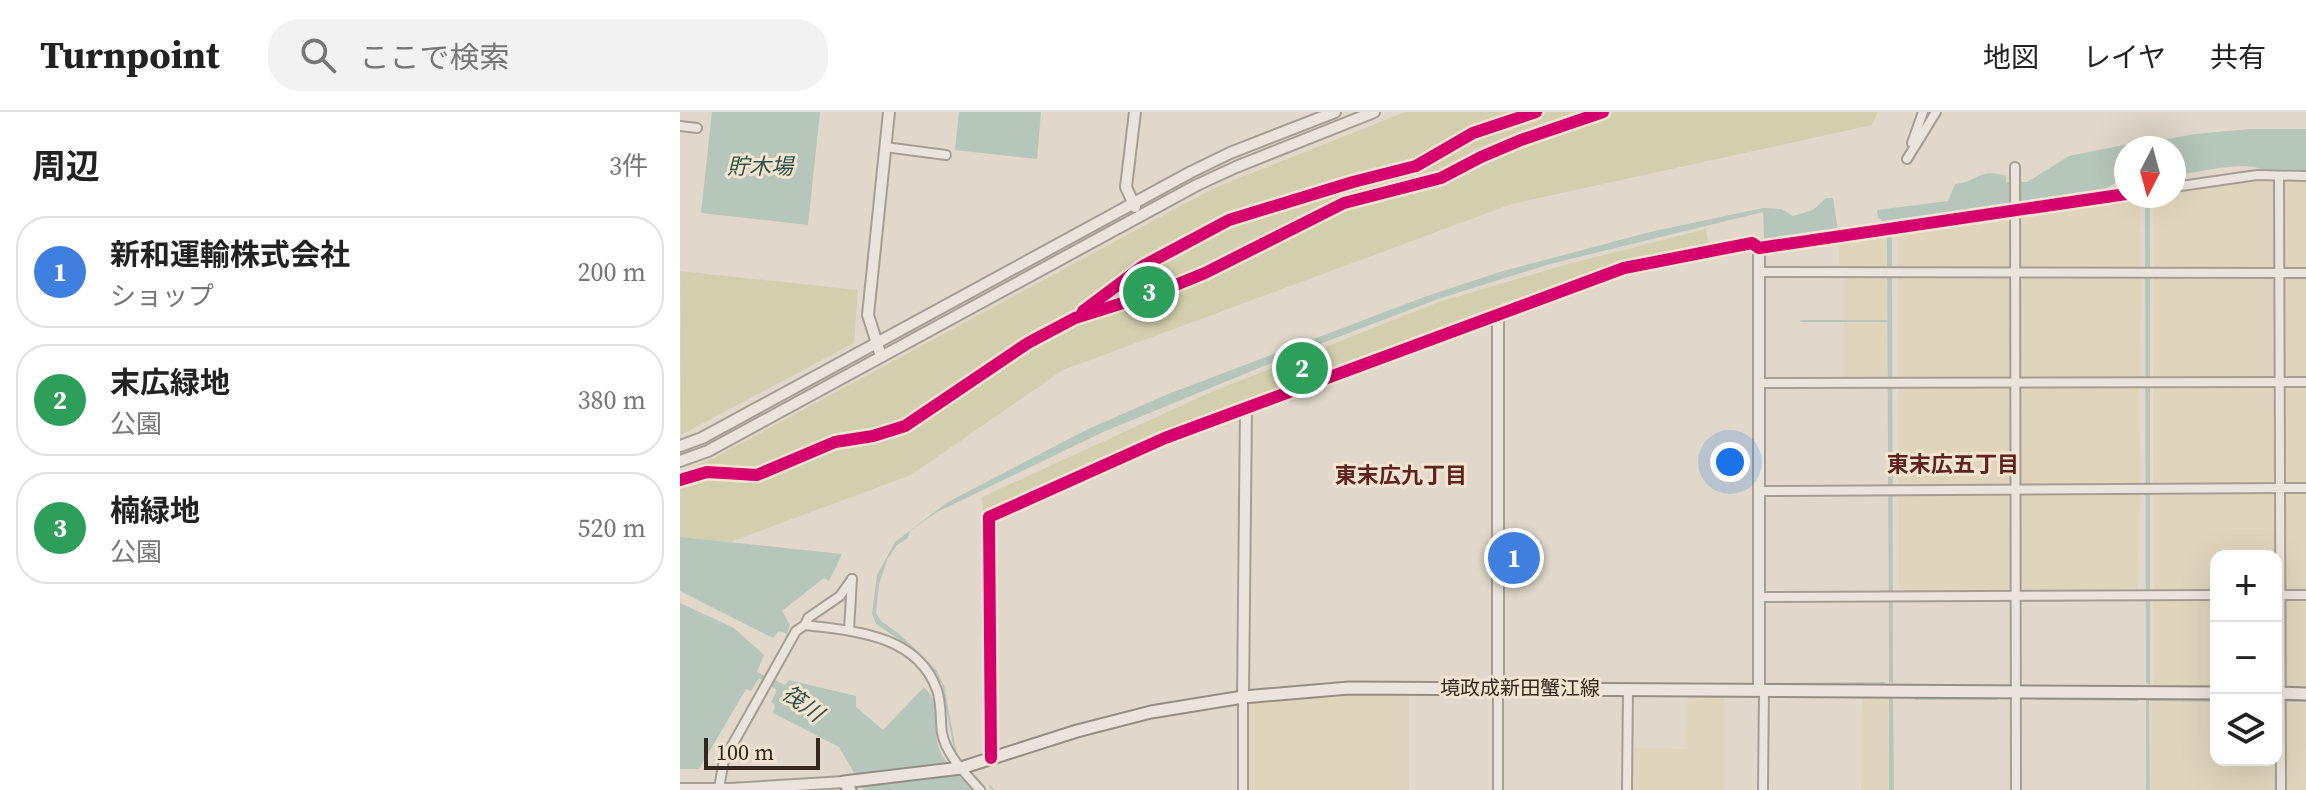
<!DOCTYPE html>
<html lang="ja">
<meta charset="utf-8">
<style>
:root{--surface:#fff;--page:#f2f2f2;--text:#222;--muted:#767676;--line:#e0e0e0;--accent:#111827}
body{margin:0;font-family:"Source Serif 4","Noto Sans JP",serif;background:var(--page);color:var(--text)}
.controls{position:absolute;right:24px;bottom:24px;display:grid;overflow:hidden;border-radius:16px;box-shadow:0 8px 32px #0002}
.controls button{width:72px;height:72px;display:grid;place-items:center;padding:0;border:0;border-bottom:2px solid var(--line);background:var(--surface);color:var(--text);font:40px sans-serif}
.compass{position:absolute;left:1434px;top:24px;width:72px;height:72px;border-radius:50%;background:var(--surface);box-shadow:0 8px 32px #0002;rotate:186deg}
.scale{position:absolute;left:24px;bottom:20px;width:116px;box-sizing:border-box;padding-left:8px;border:4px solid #34251d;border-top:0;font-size:22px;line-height:28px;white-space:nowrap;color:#34251d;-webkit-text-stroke:6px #f3e4d0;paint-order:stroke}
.you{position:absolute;left:1050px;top:350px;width:28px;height:28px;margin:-20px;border:6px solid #fff;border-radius:50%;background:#1a73e8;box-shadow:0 0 0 12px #1a73e833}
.badge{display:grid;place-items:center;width:52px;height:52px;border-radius:50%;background:var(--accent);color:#fff;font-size:26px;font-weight:700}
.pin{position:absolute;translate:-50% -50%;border:4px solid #fff;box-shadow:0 2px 8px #0006}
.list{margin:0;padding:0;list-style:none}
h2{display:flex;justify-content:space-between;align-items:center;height:104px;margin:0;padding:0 32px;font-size:34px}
h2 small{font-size:26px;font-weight:400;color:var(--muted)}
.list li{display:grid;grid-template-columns:52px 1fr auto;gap:24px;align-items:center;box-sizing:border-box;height:112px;margin:0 16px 16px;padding:0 16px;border:2px solid var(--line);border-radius:32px}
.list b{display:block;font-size:30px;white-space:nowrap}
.list p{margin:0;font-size:26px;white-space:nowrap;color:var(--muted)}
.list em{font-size:26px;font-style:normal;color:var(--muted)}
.icon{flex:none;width:44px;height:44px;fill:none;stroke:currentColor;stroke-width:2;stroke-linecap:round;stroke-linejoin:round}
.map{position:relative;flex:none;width:1626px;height:678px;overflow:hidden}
header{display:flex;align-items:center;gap:48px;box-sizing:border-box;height:112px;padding:0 40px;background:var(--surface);border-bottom:2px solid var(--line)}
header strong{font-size:38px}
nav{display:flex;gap:44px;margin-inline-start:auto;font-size:28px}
.search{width:560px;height:72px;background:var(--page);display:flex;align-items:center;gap:20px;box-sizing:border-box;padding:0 28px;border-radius:32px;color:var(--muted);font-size:30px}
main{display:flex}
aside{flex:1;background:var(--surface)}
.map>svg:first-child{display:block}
.farmland{fill:#e0d4bc}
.green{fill:#d3cfae}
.water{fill:#b6c6ba}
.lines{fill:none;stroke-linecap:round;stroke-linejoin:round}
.stream{stroke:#b6c6ba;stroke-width:2}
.minor-casing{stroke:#a69d94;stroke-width:12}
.tertiary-casing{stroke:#a69d94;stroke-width:14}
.secondary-casing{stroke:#968d84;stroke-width:15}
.minor{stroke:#eae4dc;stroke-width:8}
.tertiary{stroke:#eae4dc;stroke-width:10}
.secondary{stroke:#eae4dc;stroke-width:11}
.cycleway-casing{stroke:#f3e4d0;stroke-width:17}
.cycleway{stroke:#d6006c;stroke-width:12}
.labels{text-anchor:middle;stroke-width:6;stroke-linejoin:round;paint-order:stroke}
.street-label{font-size:20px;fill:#34251d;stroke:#f3e4d0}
.water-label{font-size:22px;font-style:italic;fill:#2d534b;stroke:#f3e4d0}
.neighbourhood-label{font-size:22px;font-weight:bold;fill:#5e231f;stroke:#f3e4d0}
</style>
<header>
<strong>Turnpoint</strong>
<div class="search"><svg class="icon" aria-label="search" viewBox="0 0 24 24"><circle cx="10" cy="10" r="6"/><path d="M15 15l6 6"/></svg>ここで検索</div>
<nav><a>地図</a><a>レイヤ</a><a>共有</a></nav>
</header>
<main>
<aside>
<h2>周辺<small>3件</small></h2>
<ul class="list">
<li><span class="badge" style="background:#3f7fe0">1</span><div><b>新和運輸株式会社</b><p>ショップ</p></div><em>200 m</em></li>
<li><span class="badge" style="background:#2e9e5b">2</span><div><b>末広緑地</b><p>公園</p></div><em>380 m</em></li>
<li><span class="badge" style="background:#2e9e5b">3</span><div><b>楠緑地</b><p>公園</p></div><em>520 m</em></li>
</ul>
</aside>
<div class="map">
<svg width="1626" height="678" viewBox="0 0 1626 678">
<rect width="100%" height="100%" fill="#e1d8cb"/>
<g class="farmland">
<polygon points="1577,66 1596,66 1597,156 1474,158 1473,84 1494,84 1494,78"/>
<polygon points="1602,66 1626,67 1626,159 1603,159"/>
<polygon points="1460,84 1460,157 1341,158 1338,156 1341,101"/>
<polygon points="1328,103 1332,105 1331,157 1218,158 1217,120"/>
<polygon points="1207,120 1207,157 1159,158 1159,127"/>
<polygon points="1164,163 1207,163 1208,266 1164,267"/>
<polygon points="1474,163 1595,164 1597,264 1594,267 1473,266"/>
<polygon points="1220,164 1331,164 1332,264 1328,267 1218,267 1218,166"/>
<polygon points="1341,164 1461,165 1460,267 1340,267 1339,166"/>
<polygon points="1604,164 1626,164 1626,267 1602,265 1602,166"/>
<polygon points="1330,273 1332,372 1330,375 1220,375 1218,373 1218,274"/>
<polygon points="1341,273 1457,273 1459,275 1460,374 1342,375 1339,373"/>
<polygon points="1473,273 1595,273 1597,372 1473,373"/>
<polygon points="1605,273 1626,273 1626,374 1603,372"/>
<polygon points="1474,379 1597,381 1598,478 1596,479 1596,444 1536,444 1536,481 1474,481"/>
<polygon points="1331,380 1333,478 1330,481 1219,480 1219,382"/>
<polygon points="1456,380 1460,383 1457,480 1340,479 1339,381"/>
<polygon points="1606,380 1626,380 1626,480 1603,479 1602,386"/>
<polygon points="1473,486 1536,486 1536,576 1474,576"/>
<polygon points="1606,486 1626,487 1626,577 1604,575 1604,490"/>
<polygon points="729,582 729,678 566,678 566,594 569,591 669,583"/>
<polygon points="1008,582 1044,582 1044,678 950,678 951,636 1006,637"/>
<polygon points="1182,583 1209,584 1209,678 1181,678"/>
<polygon points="1470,590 1536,590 1536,648 1596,648 1598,591 1599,678 1471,678"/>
<polygon points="1603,591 1626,591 1626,678 1604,678"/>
</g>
<g class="green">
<polygon points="725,0 1198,0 1192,13 832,92 383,258 231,363 50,430 0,425 0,361 34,346 532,77"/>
<polygon points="1026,117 1029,135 946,150 564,288 486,318 303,399 302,385 531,280 759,190 881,154"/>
<polygon points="0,159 178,178 174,231 1,323"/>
</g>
<g class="water">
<polygon points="32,0 140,0 128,113 21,101"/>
<polygon points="279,0 361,0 357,47 275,38"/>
<path d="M1571,17H1626V60L1586,59C1564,47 1518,61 1494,63V36H1446V65L1428,75L1423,82L1345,93L1332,91L1324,97L1212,112L1213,571L1209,570L1207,115L1202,111L1201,107L1198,106L1197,98L1268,89L1275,72C1297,70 1300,55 1326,64V70H1347L1389,44L1454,31L1456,33L1515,22Z"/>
<polygon points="1465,84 1470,84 1470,572 1466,571"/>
<polygon points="1146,86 1153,86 1158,119 1089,130 1084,126 1083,100 870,152 758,187 606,245 423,320 257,400 230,419 228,426 217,433 207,448 199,473 196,501 201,509 218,521 243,544 257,559 263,573 227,533 196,512 192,501 197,463 215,430 268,390 406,318 488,282 747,184 820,160 970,120 1083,96 1101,97 1113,104 1133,98"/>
<polygon points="0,425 162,442 149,469 144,466 102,499 110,513 107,522 99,519 93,526 0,479"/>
<path d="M0,491L54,516L84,543L77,560L105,573L109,568L176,584V595L203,618L244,575C264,594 251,613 259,637C265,652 281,666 292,678H184L159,635L93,601L95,593L91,590L97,578L79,566L71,579L66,577L19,657H0Z"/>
<polygon points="1209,584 1213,587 1214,678 1209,678"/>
<polygon points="1466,588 1469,588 1470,678 1466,678"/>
</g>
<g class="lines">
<g class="stream">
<polyline points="1121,209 1207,209"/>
<polyline points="1088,572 1204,571"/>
<polyline points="263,573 275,638"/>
<polyline points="1236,587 1316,587"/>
<polyline points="1359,587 1457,588"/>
<polyline points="1466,588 1536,589"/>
<polyline points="1596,589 1597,589"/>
<polyline points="1606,589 1626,589"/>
<polyline points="310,674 313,678"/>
</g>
<defs>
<g id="minor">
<polyline points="0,14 17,16"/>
<polyline points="1232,31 1243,0"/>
<polyline points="205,35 266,43"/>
<polyline points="1227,47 1256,0"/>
<polyline points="1335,55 1336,678"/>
<polyline points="1599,64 1601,678"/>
<polyline points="1494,75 1577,63 1626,64"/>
<polyline points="1079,136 1446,82"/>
<polyline points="1078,160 1626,161"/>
<polyline points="1079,271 1626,270"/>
<polyline points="1078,379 1626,376"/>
<polyline points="1596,483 1626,483"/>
<polyline points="1079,485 1536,483"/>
<path d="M125,513C173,519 237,522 257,578C262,593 260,607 262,621C266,643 286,662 300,678"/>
<polyline points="169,518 172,467"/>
<polyline points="818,575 818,678"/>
<polyline points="563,585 563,678"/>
<polyline points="39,676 44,648 116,519 125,513 128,506 160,484 172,467"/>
<polyline points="947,678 948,577"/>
<polyline points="1083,678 1084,577"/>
</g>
<g id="tertiary">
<polyline points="455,0 446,75 455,95"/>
<polyline points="818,204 818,575"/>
<polyline points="201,244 188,203 209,0"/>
<polyline points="0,334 22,326 511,60 550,41 655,0"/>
<polyline points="0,349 28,339 517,73 556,55 694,0"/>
<polyline points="563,585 566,295"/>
<polyline points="311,646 309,405 485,326 944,156 1072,131 1079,136 1079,577"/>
<polyline points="0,677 50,677 164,670"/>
</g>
<g id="secondary">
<polyline points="1596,581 1626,582"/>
<polyline points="170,678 164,670 281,656 397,619 471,600 563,585 669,576 1536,581"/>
</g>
</defs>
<use href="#minor" class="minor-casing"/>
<use href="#tertiary" class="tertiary-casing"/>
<use href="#secondary" class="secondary-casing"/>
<use href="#minor" class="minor"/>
<use href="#tertiary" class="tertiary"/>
<use href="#secondary" class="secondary"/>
<defs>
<g id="cycleway">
<polyline points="403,199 463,154 549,108 673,70 736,54 793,21 856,0"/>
<polyline points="0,368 27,360 77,363 155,330 193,324 225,314 348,231 395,206 481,179 525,161 664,91 761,66 801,45 841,28 923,0"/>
<polyline points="311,646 309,405 485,326 944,156 1072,131 1079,136 1446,82"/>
</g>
</defs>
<use href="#cycleway" class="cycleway-casing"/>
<use href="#cycleway" class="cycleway"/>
</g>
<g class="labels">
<g class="street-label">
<text x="840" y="583">境政成新田蟹江線</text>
</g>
<g class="water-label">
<text x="80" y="62">貯木場</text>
<text transform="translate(123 591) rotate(36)" y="8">筏川</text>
</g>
<g class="neighbourhood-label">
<text x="1273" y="360">東末広五丁目</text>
<text x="721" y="371">東末広九丁目</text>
</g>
</g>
</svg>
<div class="controls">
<button>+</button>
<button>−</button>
<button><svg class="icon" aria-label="layers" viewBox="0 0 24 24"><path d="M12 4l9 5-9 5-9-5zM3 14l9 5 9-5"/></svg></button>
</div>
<svg class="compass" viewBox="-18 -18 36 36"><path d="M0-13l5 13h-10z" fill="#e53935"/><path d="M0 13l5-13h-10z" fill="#767676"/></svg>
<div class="scale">100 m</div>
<div class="you"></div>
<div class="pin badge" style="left:834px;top:446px;background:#3f7fe0">1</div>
<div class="pin badge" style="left:622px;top:256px;background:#2e9e5b">2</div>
<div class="pin badge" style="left:469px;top:180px;background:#2e9e5b">3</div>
</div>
</main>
